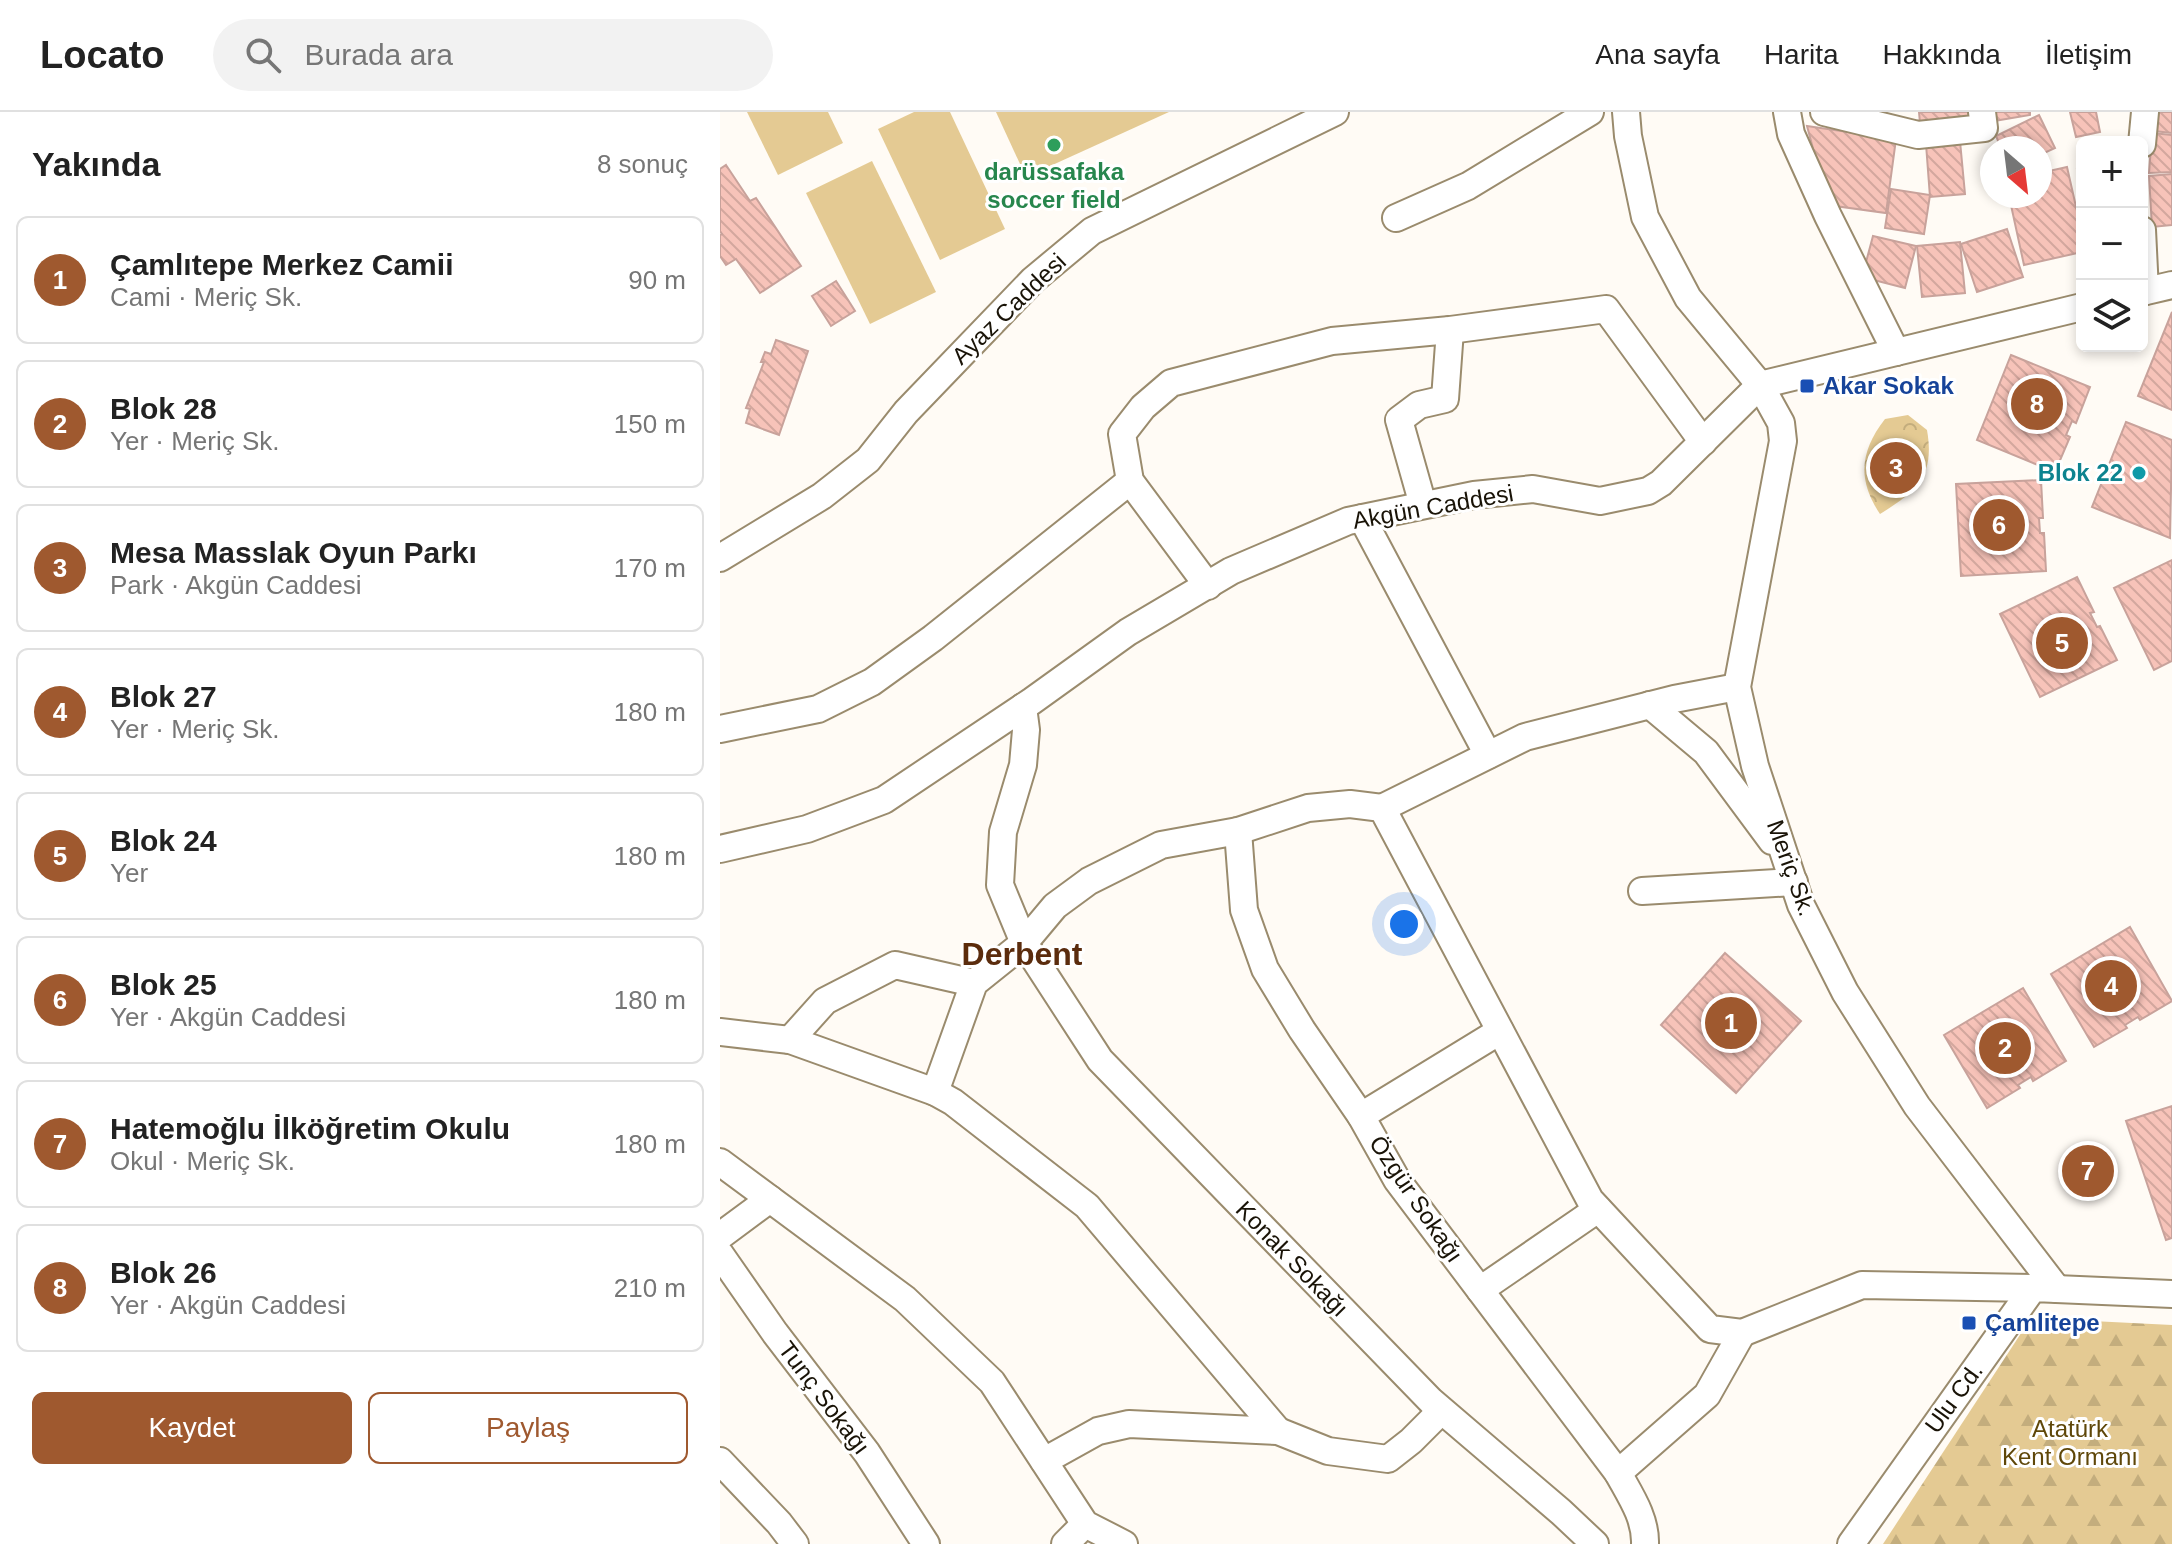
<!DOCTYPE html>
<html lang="tr">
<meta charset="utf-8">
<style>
:root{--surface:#fff;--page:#f2f2f2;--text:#222;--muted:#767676;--line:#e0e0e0;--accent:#9f592f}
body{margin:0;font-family:Arial,sans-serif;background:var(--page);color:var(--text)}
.controls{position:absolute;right:24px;top:24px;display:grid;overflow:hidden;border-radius:12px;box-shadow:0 4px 12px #0003}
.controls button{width:72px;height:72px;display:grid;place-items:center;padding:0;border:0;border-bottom:2px solid var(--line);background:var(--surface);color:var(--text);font:40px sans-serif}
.compass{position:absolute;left:1260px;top:24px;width:72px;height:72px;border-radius:50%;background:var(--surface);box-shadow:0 4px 12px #0003;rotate:152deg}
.you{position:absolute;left:684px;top:812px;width:28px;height:28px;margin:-20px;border:6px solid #fff;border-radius:50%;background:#1a73e8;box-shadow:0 0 0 12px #1a73e833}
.badge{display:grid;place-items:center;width:52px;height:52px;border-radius:50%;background:var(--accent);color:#fff;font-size:26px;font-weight:700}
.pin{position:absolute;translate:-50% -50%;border:4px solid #fff;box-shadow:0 2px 8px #0006}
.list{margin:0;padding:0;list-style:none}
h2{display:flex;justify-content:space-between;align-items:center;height:104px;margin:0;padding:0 32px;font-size:34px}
h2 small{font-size:26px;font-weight:400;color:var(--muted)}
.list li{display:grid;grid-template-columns:52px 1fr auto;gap:24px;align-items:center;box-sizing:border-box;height:128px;margin:0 16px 16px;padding:0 16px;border:2px solid var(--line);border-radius:12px}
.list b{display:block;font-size:30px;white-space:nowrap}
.list p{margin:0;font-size:26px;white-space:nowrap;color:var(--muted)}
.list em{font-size:26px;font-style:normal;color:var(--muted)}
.actions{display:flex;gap:16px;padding:24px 32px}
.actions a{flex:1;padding:18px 0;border:2px solid var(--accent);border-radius:12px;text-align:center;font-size:28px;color:var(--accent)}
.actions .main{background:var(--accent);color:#fff}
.icon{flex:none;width:44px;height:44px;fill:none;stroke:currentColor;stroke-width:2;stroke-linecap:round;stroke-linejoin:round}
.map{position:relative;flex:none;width:1452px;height:1432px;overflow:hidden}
header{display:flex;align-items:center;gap:48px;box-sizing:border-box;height:112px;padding:0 40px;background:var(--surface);border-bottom:2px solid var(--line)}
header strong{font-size:38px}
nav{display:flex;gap:44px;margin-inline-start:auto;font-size:28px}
.search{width:560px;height:72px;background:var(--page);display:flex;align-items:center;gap:20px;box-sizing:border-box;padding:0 28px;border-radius:44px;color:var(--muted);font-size:30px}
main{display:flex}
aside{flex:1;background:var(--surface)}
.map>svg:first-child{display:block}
.green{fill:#e4ca93}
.forest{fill:url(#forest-firs)}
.park{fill:url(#park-crowns)}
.building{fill:url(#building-back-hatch);stroke:#c8a29b;stroke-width:2}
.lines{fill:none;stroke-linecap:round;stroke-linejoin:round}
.minor-casing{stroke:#9a8b6d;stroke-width:30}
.minor{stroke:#fff;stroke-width:26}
.leisure-dot{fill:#2e9e5b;stroke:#fff;stroke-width:3}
.transit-dot{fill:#1a4fb4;stroke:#fff;stroke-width:3}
.culture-dot{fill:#0f9aa8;stroke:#fff;stroke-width:3}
.labels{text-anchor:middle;stroke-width:6;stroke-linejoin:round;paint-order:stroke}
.leisure-label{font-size:24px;font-weight:bold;fill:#27864d;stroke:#fff}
.street-label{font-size:24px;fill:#191307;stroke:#fff}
.transit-label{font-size:24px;font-weight:bold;fill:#164399;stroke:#fff;text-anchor:start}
.culture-label{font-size:24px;font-weight:bold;fill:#0d838f;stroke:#fff;text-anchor:end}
.park-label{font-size:24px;fill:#5f4709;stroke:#fff}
.district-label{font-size:32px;font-weight:bold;fill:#5b2c0d;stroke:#fff}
</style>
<header>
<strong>Locato</strong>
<div class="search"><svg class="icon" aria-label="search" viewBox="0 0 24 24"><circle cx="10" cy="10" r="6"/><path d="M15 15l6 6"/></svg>Burada ara</div>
<nav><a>Ana sayfa</a><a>Harita</a><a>Hakkında</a><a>İletişim</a></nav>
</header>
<main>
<aside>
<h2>Yakında<small>8 sonuç</small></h2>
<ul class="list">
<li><span class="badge">1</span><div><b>Çamlıtepe Merkez Camii</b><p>Cami · Meriç Sk.</p></div><em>90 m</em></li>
<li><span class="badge">2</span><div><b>Blok 28</b><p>Yer · Meriç Sk.</p></div><em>150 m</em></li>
<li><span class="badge">3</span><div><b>Mesa Masslak Oyun Parkı</b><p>Park · Akgün Caddesi</p></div><em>170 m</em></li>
<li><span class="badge">4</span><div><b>Blok 27</b><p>Yer · Meriç Sk.</p></div><em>180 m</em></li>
<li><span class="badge">5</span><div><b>Blok 24</b><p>Yer</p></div><em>180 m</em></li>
<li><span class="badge">6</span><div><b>Blok 25</b><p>Yer · Akgün Caddesi</p></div><em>180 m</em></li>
<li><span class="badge">7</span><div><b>Hatemoğlu İlköğretim Okulu</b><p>Okul · Meriç Sk.</p></div><em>180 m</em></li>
<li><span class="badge">8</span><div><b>Blok 26</b><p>Yer · Akgün Caddesi</p></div><em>210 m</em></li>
</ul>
<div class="actions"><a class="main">Kaydet</a><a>Paylaş</a></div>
</aside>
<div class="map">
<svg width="1452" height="1432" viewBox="0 0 1452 1432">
<defs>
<pattern id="forest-firs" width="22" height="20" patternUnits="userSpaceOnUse" patternTransform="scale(2)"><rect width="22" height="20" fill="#e4ca93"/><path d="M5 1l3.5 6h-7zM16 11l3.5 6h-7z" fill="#c3ad7d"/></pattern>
<pattern id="park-crowns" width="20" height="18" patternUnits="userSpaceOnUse" patternTransform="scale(2)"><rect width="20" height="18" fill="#e4ca93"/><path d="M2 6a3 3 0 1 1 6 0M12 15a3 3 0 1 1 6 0" fill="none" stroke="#c3ad7d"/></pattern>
<pattern id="building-back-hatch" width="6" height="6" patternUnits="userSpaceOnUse" patternTransform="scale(2)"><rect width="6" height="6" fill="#f7c3b9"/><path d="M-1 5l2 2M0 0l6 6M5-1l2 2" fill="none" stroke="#d3a79e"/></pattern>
</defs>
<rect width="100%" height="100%" fill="#fffbf5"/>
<g class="green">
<polygon points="27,0 108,0 123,31 58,63"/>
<polygon points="194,0 230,0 285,117 220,148 158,17"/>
<polygon points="276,0 449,0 306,65"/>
<polygon points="152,49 216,180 150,212 86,81"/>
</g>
<polygon class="forest" points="1311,1206 1452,1213 1452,1432 1163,1432"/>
<path class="park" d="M1188,303L1207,318C1215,364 1197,379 1160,402C1137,368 1140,339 1165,307Z"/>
<g class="building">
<polygon points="1199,0 1253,0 1253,5 1200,11"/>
<polygon points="1273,0 1310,0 1310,3 1274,9"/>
<polygon points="1350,0 1376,0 1380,20 1356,25"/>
<polygon points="1436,0 1452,0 1452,21 1434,19"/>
<polygon points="1319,3 1335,36 1320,43 1320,36 1281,36 1276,24"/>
<polygon points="1087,14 1176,27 1166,101 1108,93"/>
<polygon points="1432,21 1452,23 1452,60 1429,61"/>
<polygon points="1240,29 1245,82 1210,85 1206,32"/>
<polygon points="6,53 30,89 36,86 81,154 40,181 16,147 6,153 0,144 0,123 2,122 0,119 0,57"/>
<polygon points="1347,55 1362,121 1362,140 1304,153 1289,84 1320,84 1320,61"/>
<polygon points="1362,56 1362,90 1357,57"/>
<polygon points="1452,62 1452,113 1432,115 1429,64"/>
<polygon points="1171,77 1210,83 1204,122 1165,116"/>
<polygon points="1287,117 1303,165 1257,180 1241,132"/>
<polygon points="1153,124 1196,134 1185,176 1142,165"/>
<polygon points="1240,130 1245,181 1202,185 1197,134"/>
<polygon points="116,169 135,199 111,214 92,184"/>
<polygon points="1452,200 1452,298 1418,284"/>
<polygon points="56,228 88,239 59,323 26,311 30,297 26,296 44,250 41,250 45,240 51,242"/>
<polygon points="1291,243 1370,275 1356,311 1352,309 1346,323 1350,325 1335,360 1257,328"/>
<polygon points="1406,310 1452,328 1450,426 1372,395"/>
<polygon points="1321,368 1323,406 1319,406 1320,421 1324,421 1326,459 1241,464 1236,372"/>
<polygon points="1452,448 1452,549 1434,558 1394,476"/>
<polygon points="1357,465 1374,500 1370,501 1377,515 1380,514 1397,548 1320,585 1280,502"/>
<polygon points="1410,815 1452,889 1420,908 1418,905 1405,913 1407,916 1374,935 1331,862"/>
<polygon points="1005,841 1081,909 1016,981 941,913"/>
<polygon points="1303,876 1346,949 1313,969 1311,965 1298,973 1300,976 1267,996 1224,923"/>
<polygon points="1452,994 1452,1126 1446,1128 1406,1009"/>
</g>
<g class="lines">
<defs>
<g id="minor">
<polyline points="906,0 908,24 925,105 968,186 1040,273 1061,311 1063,329 1017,575 1035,654 1081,793 1125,880 1197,994 1337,1177"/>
<polyline points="1067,0 1071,22 1108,104 1176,240"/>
<polyline points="1104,0 1198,23 1264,16 1262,0"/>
<polyline points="1422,32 1425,0"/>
<polyline points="676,106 748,74 870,0"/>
<polyline points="1422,118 1425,179"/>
<polyline points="1422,180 1452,173"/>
<polyline points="703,393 679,308 699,293 725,287 730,218"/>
<polyline points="642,406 768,643"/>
<polyline points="0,446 102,384 148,348 186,300 313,168 372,119 615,0"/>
<polyline points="488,474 410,369 402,322 423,295 451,271 612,229 730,218 886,197 983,330"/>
<polyline points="930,593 986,640 1052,729"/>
<polyline points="303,595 306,618 303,653 283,720 280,773 304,831 380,948 711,1289 841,1400 875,1432"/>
<polyline points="0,617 98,597 152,570 213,526 410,369"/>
<polyline points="662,696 805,625 954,587 1017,575"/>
<path d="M518,719L524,798L545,857L582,918L641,1004L677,1068L898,1361C910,1383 926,1406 925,1432"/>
<polyline points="0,737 87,717 164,688 312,589 408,520 511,459 628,409 754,383 813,377 880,389 928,379 941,371 1040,273 1362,195"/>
<polyline points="922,779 1074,770"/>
<polyline points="0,920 70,928 215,980 233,990 367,1094 558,1319"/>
<polyline points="70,928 105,889 175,853 254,871"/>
<polyline points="215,980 254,871 304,831 335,794 369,769 441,733 518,719 588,696 630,692 662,696 870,1088 990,1217 1022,1221 1142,1173 1313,1176"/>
<polyline points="641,1004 780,919"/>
<polyline points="0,1050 185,1187 272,1270 365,1412 404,1432"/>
<polyline points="0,1124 50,1087"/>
<polyline points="0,1142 55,1221 147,1341 206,1432"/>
<polyline points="760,1178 878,1097"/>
<polyline points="0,1349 59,1411 75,1432"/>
<polyline points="324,1349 378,1319 409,1312 558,1319 608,1339 668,1347 691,1329 721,1299"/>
<polyline points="898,1361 987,1283 1022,1221"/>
<polyline points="345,1432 365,1412"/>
<polyline points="1131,1432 1313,1176 1452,1182"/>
</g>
</defs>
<use href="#minor" class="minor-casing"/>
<use href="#minor" class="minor"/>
</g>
<circle class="leisure-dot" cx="334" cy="33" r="8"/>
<g class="transit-dot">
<rect x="1079" y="266" width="16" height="16" rx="4"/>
<rect x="1241" y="1203" width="16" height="16" rx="4"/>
</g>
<circle class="culture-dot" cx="1419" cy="361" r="8"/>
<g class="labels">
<g class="leisure-label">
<text x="334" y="68">darüssafaka<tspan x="334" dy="28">soccer field</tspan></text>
</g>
<g class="street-label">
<text transform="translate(289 197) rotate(-44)" y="8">Ayaz Caddesi</text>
<text transform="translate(713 395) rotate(-10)" y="8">Akgün Caddesi</text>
<text transform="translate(1071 756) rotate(70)" y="8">Meriç Sk.</text>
<text transform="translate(696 1087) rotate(56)" y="8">Özgür Sokağı</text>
<text transform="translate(572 1147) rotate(46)" y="8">Konak Sokağı</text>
<text transform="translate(104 1286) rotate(53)" y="8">Tunç Sokağı</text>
<text transform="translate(1234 1286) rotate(-54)" y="8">Ulu Cd.</text>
</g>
<g class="transit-label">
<text x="1103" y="282">Akar Sokak</text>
<text x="1265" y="1219">Çamlitepe</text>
</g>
<g class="culture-label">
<text x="1403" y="369">Blok 22</text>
</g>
<g class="park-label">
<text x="1350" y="1325">Atatürk<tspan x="1350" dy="28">Kent Ormanı</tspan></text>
</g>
<g class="district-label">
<text x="302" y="853">Derbent</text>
</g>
</g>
</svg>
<div class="controls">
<button>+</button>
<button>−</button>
<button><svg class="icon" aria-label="layers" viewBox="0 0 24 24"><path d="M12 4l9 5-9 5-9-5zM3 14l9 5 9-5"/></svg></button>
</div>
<svg class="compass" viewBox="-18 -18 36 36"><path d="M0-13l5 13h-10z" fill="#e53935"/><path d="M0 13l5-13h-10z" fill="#767676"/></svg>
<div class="you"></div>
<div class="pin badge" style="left:1011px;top:911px">1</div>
<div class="pin badge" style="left:1285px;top:936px">2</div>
<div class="pin badge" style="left:1176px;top:356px">3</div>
<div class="pin badge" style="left:1391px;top:874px">4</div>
<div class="pin badge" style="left:1342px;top:531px">5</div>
<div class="pin badge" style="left:1279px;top:413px">6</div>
<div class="pin badge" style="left:1368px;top:1059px">7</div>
<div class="pin badge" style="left:1317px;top:292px">8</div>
</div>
</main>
